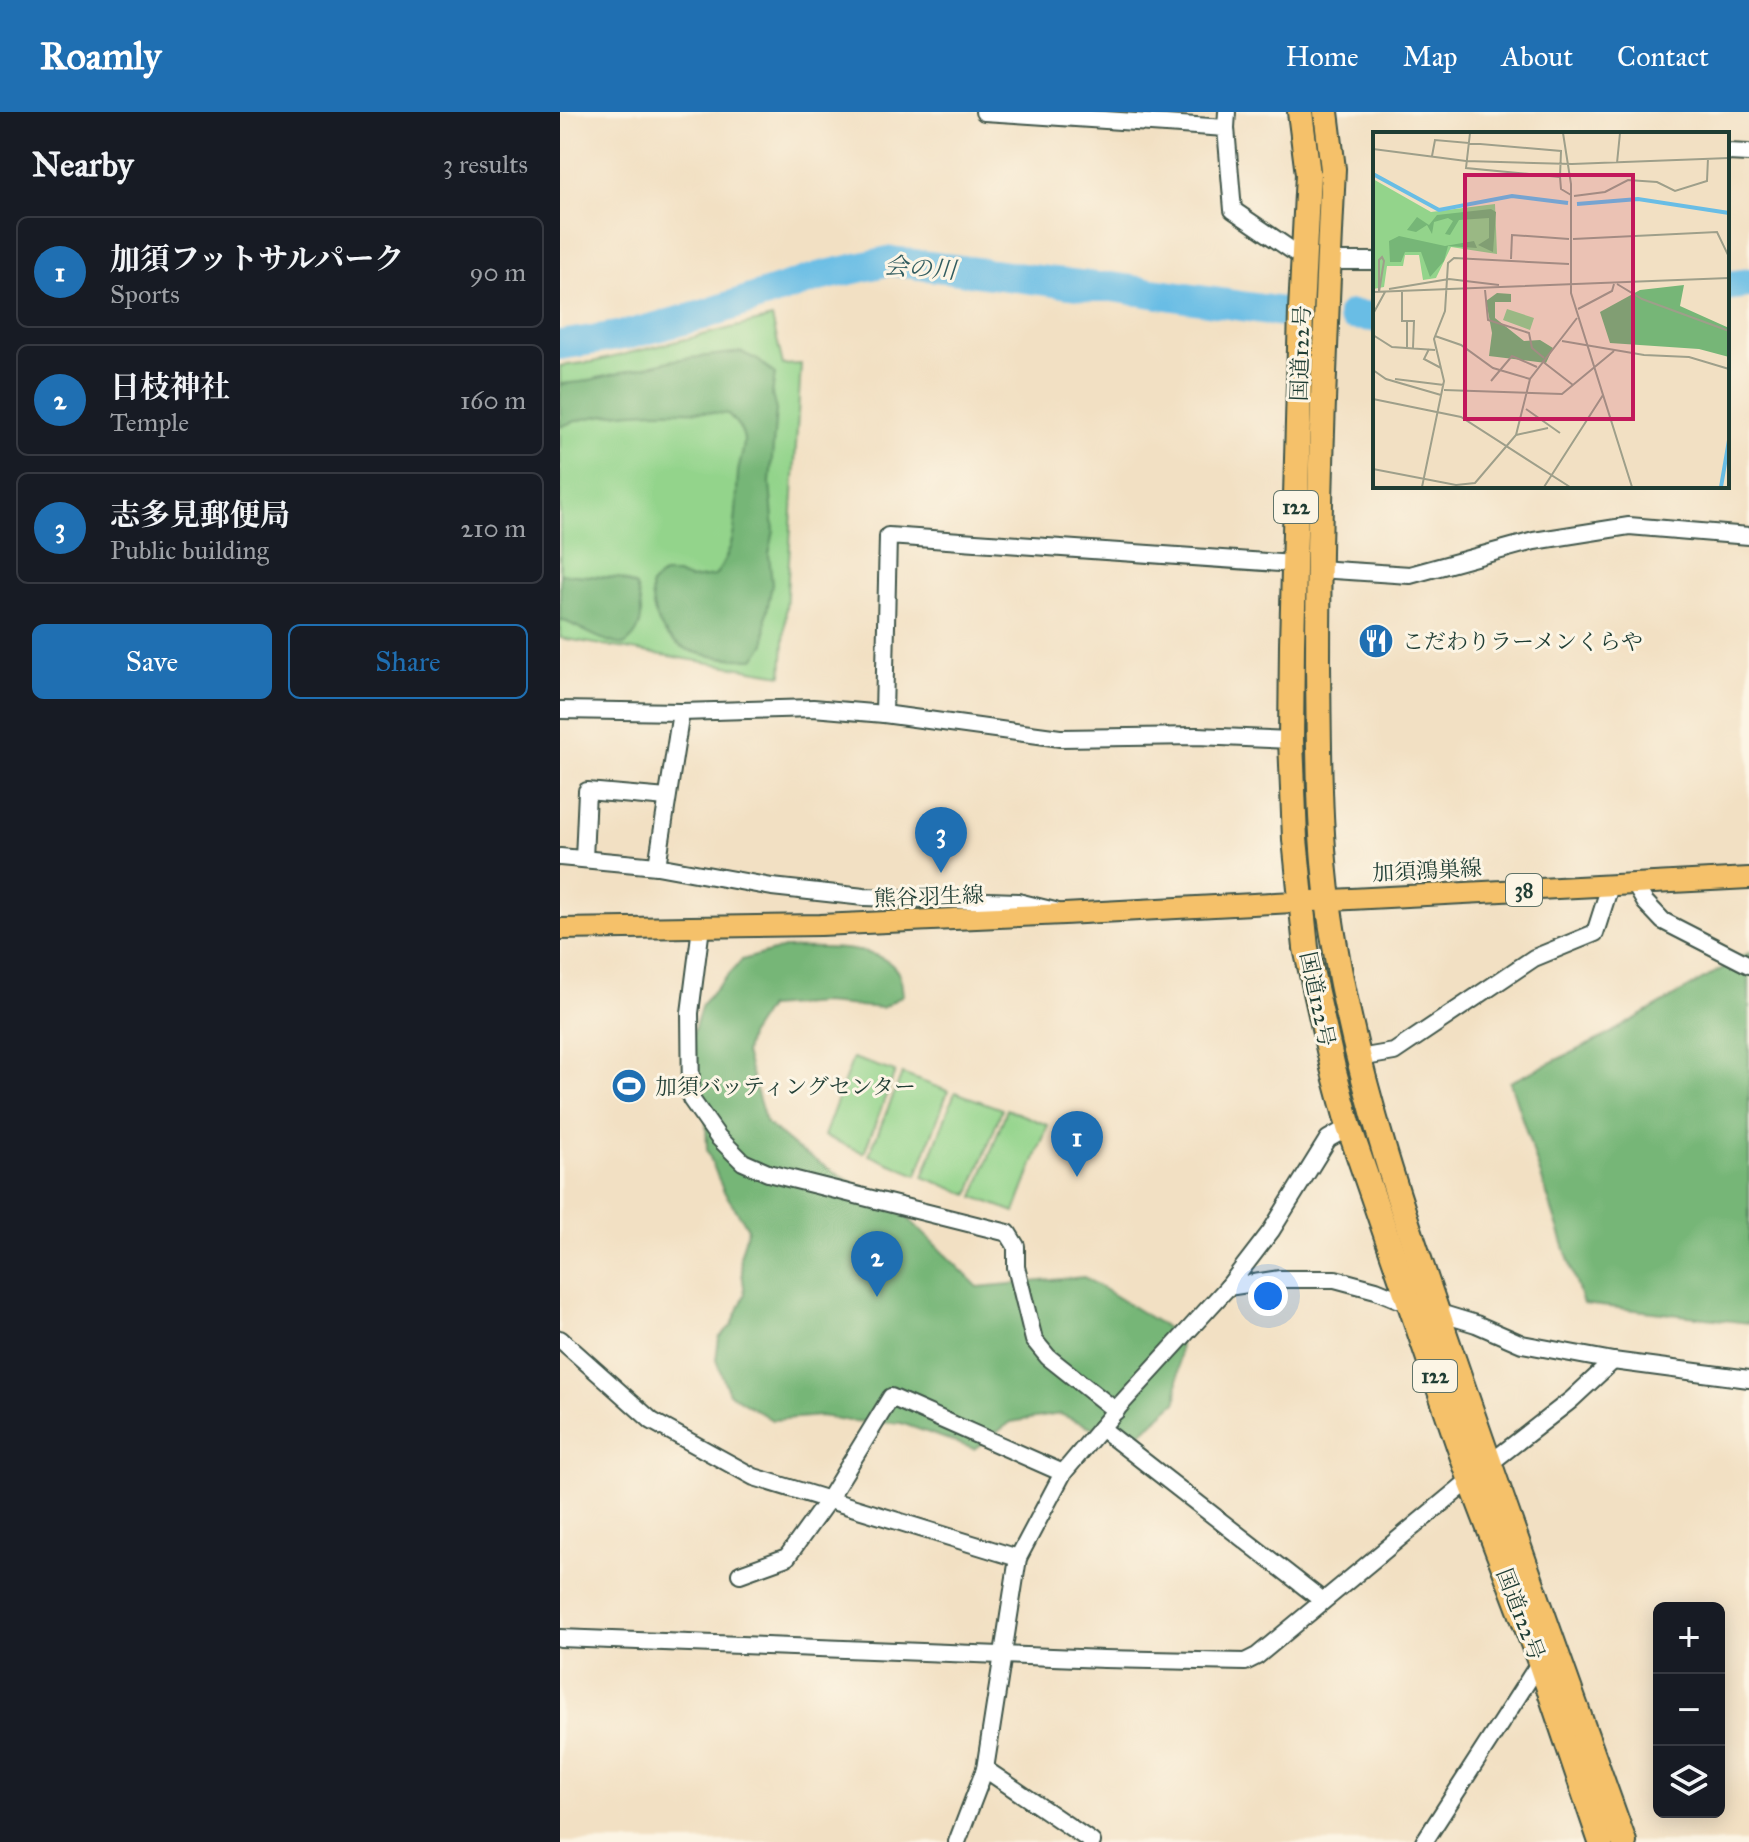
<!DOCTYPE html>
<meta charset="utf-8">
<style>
:root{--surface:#171b24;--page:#20242c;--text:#f1f3f6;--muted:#9ea1a6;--line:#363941;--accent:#1f6fb2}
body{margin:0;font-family:"IM FELL Great Primer","Noto Serif JP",serif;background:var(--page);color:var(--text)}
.controls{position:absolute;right:24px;bottom:24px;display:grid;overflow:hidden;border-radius:12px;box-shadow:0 4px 20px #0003}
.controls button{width:72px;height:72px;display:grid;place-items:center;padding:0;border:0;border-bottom:2px solid var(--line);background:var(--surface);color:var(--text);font:40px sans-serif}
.you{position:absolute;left:708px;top:1184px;width:28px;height:28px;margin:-20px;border:6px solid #fff;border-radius:50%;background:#1a73e8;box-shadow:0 0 0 12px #1a73e833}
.badge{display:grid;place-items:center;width:52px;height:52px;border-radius:50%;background:var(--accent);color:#fff;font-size:26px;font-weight:700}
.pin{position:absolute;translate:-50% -66px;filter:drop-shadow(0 2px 4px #0008)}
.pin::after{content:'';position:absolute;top:42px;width:28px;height:24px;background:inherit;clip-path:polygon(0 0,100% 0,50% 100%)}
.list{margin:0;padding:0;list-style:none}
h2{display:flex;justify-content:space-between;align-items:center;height:104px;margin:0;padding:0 32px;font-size:34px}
h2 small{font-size:26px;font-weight:400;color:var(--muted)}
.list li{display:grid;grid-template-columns:52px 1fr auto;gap:24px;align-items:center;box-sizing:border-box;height:112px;margin:0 16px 16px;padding:0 16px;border:2px solid var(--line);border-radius:12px}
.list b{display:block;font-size:30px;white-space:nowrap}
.list p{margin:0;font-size:26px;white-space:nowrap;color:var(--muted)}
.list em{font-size:26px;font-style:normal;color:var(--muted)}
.actions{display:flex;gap:16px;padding:24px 32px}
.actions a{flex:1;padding:18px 0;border:2px solid var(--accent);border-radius:12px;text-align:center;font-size:28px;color:var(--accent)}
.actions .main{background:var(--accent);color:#fff}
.icon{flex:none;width:44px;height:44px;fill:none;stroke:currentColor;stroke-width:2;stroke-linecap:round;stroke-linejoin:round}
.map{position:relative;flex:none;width:1189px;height:1730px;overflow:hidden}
header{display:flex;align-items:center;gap:48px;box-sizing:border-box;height:112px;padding:0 40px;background:var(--accent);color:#fff}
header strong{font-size:38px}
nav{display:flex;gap:44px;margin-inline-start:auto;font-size:28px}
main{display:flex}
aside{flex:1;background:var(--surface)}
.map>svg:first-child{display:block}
.green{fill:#93d48b;stroke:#598860;stroke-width:2}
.forest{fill:#76b677;stroke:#4a7a56;stroke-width:2}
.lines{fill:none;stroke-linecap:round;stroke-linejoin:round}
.river{stroke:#69bde5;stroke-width:30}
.minor-casing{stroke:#3f5549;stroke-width:20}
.major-casing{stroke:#3f5549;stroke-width:24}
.highway-casing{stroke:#3f5549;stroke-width:28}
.minor{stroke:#fff;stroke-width:16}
.major{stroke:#f5c16b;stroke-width:20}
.highway{stroke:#f5c16b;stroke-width:24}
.labels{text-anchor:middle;stroke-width:6;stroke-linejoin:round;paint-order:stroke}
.shield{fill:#fcf5e5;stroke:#617469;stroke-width:2}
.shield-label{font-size:20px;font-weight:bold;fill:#1f3d34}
.street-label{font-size:22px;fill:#1f3d34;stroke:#fcf5e5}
.poi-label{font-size:22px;fill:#1f3d34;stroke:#fcf5e5;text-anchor:start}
.water-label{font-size:24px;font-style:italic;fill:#325d60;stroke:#fcf5e5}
.inset-river{fill:none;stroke:#69bde5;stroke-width:4}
.inset-road{fill:none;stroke:#9e9f8a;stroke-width:2}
.view{fill:#c2185b;fill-opacity:0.15;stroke:#c2185b;stroke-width:4}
.inset-edge{fill:none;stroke:#1f3d34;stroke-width:4}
</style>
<header>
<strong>Roamly</strong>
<nav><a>Home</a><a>Map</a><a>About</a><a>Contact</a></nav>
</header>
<main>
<aside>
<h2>Nearby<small>3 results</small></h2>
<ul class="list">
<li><span class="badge">1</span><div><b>加須フットサルパーク</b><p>Sports</p></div><em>90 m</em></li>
<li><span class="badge">2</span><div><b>日枝神社</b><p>Temple</p></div><em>160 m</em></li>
<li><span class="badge">3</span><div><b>志多見郵便局</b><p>Public building</p></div><em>210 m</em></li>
</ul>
<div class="actions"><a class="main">Save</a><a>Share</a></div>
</aside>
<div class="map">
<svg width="1189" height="1730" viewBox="0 0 1189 1730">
<rect width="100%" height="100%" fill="#fcf5e5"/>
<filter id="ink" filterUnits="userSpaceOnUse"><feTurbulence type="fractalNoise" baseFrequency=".0125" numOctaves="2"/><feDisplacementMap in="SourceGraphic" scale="16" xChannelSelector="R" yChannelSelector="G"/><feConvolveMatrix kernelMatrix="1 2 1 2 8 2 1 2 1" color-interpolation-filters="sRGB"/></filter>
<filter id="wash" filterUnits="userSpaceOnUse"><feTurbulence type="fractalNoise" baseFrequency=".006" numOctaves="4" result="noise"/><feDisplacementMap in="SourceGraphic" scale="32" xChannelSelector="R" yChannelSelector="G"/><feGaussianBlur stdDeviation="1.8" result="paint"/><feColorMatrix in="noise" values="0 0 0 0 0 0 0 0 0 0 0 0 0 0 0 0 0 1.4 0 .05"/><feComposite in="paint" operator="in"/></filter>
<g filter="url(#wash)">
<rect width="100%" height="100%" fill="#f2e0c3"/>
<g class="green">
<polygon points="212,206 223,253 241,252 222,563 0,526 0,254 33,250"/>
<polygon points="293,946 335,960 304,1041 264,1024"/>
<polygon points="342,962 388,979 357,1063 309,1043"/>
<polygon points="395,980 442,997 409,1083 363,1065"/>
<polygon points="447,997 488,1013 455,1100 414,1085"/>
</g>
<g class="forest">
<path d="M181,240L198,248L215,262L212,283L216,298L210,371L214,419L209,442L212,472L206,504L205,532L194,547C139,547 91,539 91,473L103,462H117L129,467L155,464C180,430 175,400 178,361C179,350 184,339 184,329C184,319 175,309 168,302C123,297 42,296 0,315V272L21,270L114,248Z"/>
<path d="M0,462L59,466L76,474C83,497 86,518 64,533C41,530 22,516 0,507Z"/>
<path d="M224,836C253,836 328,830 340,865C342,870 342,877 343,883L322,896L262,891L208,895L189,924L185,941L206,1011L236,1036L346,1104L418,1175L524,1165L620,1224L617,1289L569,1331L500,1302L451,1310L414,1337L341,1311L290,1309L261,1304L212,1308L169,1281L156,1248L159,1226L172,1213L185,1182L180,1145L188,1116L163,1078L147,1038L146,1003L130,974L131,928L142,892L182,848Z"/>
<polygon points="1189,841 1189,1211 1023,1192 950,970 1040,927"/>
</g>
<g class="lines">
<g class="river">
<polyline points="1167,174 1189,171"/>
<polyline points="792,203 815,205"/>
<polyline points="0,233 70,222 143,203 258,165 329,149 535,175 552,175 729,201"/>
</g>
</g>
</g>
<g filter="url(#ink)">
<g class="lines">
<defs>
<g id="minor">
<polyline points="424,0 666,16 673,98 743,146"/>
<polyline points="666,16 667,0"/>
<polyline points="1167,40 1189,41"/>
<polyline points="769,149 815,149"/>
<polyline points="758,457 850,463 974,429 1069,414 1189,424"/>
<polyline points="0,598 121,600 253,596 324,602 500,626 637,624 731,628"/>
<polyline points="324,602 328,424 734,452"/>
<polyline points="0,745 97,754 212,775 304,785 458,790 495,799"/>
<polyline points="24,747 27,679 107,686"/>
<polyline points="97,754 121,600"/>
<polyline points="1075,773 1085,790 1103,809 1189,853"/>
<polyline points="141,815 130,901 131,987 158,1025 183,1050 208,1061 448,1121 456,1134 456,1155 474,1228 488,1245 556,1299"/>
<polyline points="799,946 834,940 974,846 1035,821 1050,774"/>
<polyline points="668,1175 720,1167 775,1167 816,1178 850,1192 916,1212 962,1232 1053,1249 1189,1267"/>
<polyline points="0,1227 92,1309 194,1365 458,1446"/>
<polyline points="541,1316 763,1489"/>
<polyline points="180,1462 227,1445 268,1388 331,1285 503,1361"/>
<polyline points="0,1526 544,1547 685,1550 697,1544 929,1352 1011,1288 1053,1249"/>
<polyline points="425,1657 532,1730"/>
<polyline points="397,1730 425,1657 458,1446 503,1361 561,1292 668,1175 711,1119 768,1027 789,1015"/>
<polyline points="864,1730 980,1550"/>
</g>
<polyline id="major" points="0,817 260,813 504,802 1189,766"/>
<g id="highway">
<polyline points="740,0 748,62 741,199 732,532 731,628 735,727 746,836 773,956 789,1015 911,1369 980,1550 1041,1730"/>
<path d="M766,0L773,57C765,222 758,386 758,550C759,645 758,741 775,834C799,976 847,1114 894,1249C949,1410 1007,1570 1064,1730"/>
</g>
</defs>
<use href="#minor" class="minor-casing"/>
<use href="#major" class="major-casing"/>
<use href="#highway" class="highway-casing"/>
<use href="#minor" class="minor"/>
<use href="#major" class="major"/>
<use href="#highway" class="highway"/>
</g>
</g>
<defs>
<symbol id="restaurant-disc" viewBox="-11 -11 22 22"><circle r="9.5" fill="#1f6fb2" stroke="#fcf5e5"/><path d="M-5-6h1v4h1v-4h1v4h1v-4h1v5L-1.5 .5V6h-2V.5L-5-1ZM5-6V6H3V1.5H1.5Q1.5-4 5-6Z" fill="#fff"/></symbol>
<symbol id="stadium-disc" viewBox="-11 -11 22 22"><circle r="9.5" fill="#1f6fb2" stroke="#fcf5e5"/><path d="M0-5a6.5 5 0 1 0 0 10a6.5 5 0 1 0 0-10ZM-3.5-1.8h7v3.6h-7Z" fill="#fff"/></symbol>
</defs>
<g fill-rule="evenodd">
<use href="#restaurant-disc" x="796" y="509" width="40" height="40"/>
<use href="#stadium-disc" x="49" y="954" width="40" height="40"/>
</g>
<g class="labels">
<g class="shield">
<rect x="714" y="379" width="44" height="32" rx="6"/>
<rect x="946" y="762" width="36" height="32" rx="6"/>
<rect x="853" y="1248" width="44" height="32" rx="6"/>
</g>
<g class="shield-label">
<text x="736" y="402">122</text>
<text x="964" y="785">38</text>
<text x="875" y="1271">122</text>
</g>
<g class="street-label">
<text transform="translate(740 241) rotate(-88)" y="8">国道122号</text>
<text transform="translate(867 758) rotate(-3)" y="8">加須鴻巣線</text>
<text transform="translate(369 784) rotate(-2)" y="8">熊谷羽生線</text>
<text transform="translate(758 887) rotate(78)" y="8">国道122号</text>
<text transform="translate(961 1502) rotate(69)" y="8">国道122号</text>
</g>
<g class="poi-label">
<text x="842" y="537">こだわりラーメンくらや</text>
<text x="95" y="982">加須バッティングセンター</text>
</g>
<g class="water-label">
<text transform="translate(360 156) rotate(4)" y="8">会の川</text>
</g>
</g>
<g transform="translate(813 20)">
<rect width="356" height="356" fill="#f2e0c3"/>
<path d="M0,47L58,80L122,72L124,122L78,115L63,146L50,148L46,123H32L30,134H14L11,155L0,157ZM134,177L161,186L157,198L130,188Z" fill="#93d48b"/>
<path d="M118,77L123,80L120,120L105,113L116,106V86L86,88L77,103L72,102L80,89L75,86L61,90L59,102L54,93L43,100L34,98L44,85L56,93L64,83ZM26,104L72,114L101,109L104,116L75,114L71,129L57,145L48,120H32L28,130H17L16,109ZM311,153L307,174L356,196V225L326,217L237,211L227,180L267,158ZM138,162V170H122V186L151,209L167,208L180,216L173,231L116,224L119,201L113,169L124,161Z" fill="#76b677"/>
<path class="inset-river" d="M0,42L66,78L139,64L195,71M204,72L265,67L356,81M348,355L356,308"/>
<path class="inset-road" d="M97,1L93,36L187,45L188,57L198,63M190,1L198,52V161L259,355M0,17L93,29L199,32L356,26M59,24L62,8L188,19L187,45M244,31L247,1M201,64L232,60L255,48L284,50L302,59L334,49L335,26M200,107L344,100L356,125M9,125L11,129L6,160V128ZM138,127L139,103L196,107M244,152L269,167L356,199M16,157L76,147L126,153M112,158L115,188L156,201L159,216L171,226M29,159V189H41L40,216M0,160L356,146M205,177L239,159L241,152M0,182L12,160M34,189V215M0,203L19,215L62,218M62,204L88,213L120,236L157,247M189,209L271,223L316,225L356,237M56,217L51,227L68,236M169,229L200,253M0,238L13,247L68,263M22,247L71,253M118,249L139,224L164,235M71,258L189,262L241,219M0,267L88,285L197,355M153,277L187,301M143,303L175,296M0,337L83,353L102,351L143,303L157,247L204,186M49,355L71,249L61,207L72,179L75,131L81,126L196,132M171,355L230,263"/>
<path class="view" d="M92,43H260V287H92Z"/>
<rect width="356" height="356" class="inset-edge"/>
</g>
</svg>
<div class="controls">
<button>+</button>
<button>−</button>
<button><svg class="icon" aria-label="layers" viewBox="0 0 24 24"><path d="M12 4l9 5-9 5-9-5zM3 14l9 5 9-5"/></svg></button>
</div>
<div class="you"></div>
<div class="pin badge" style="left:517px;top:1065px">1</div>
<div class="pin badge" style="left:317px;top:1185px">2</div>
<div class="pin badge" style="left:381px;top:761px">3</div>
</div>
</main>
